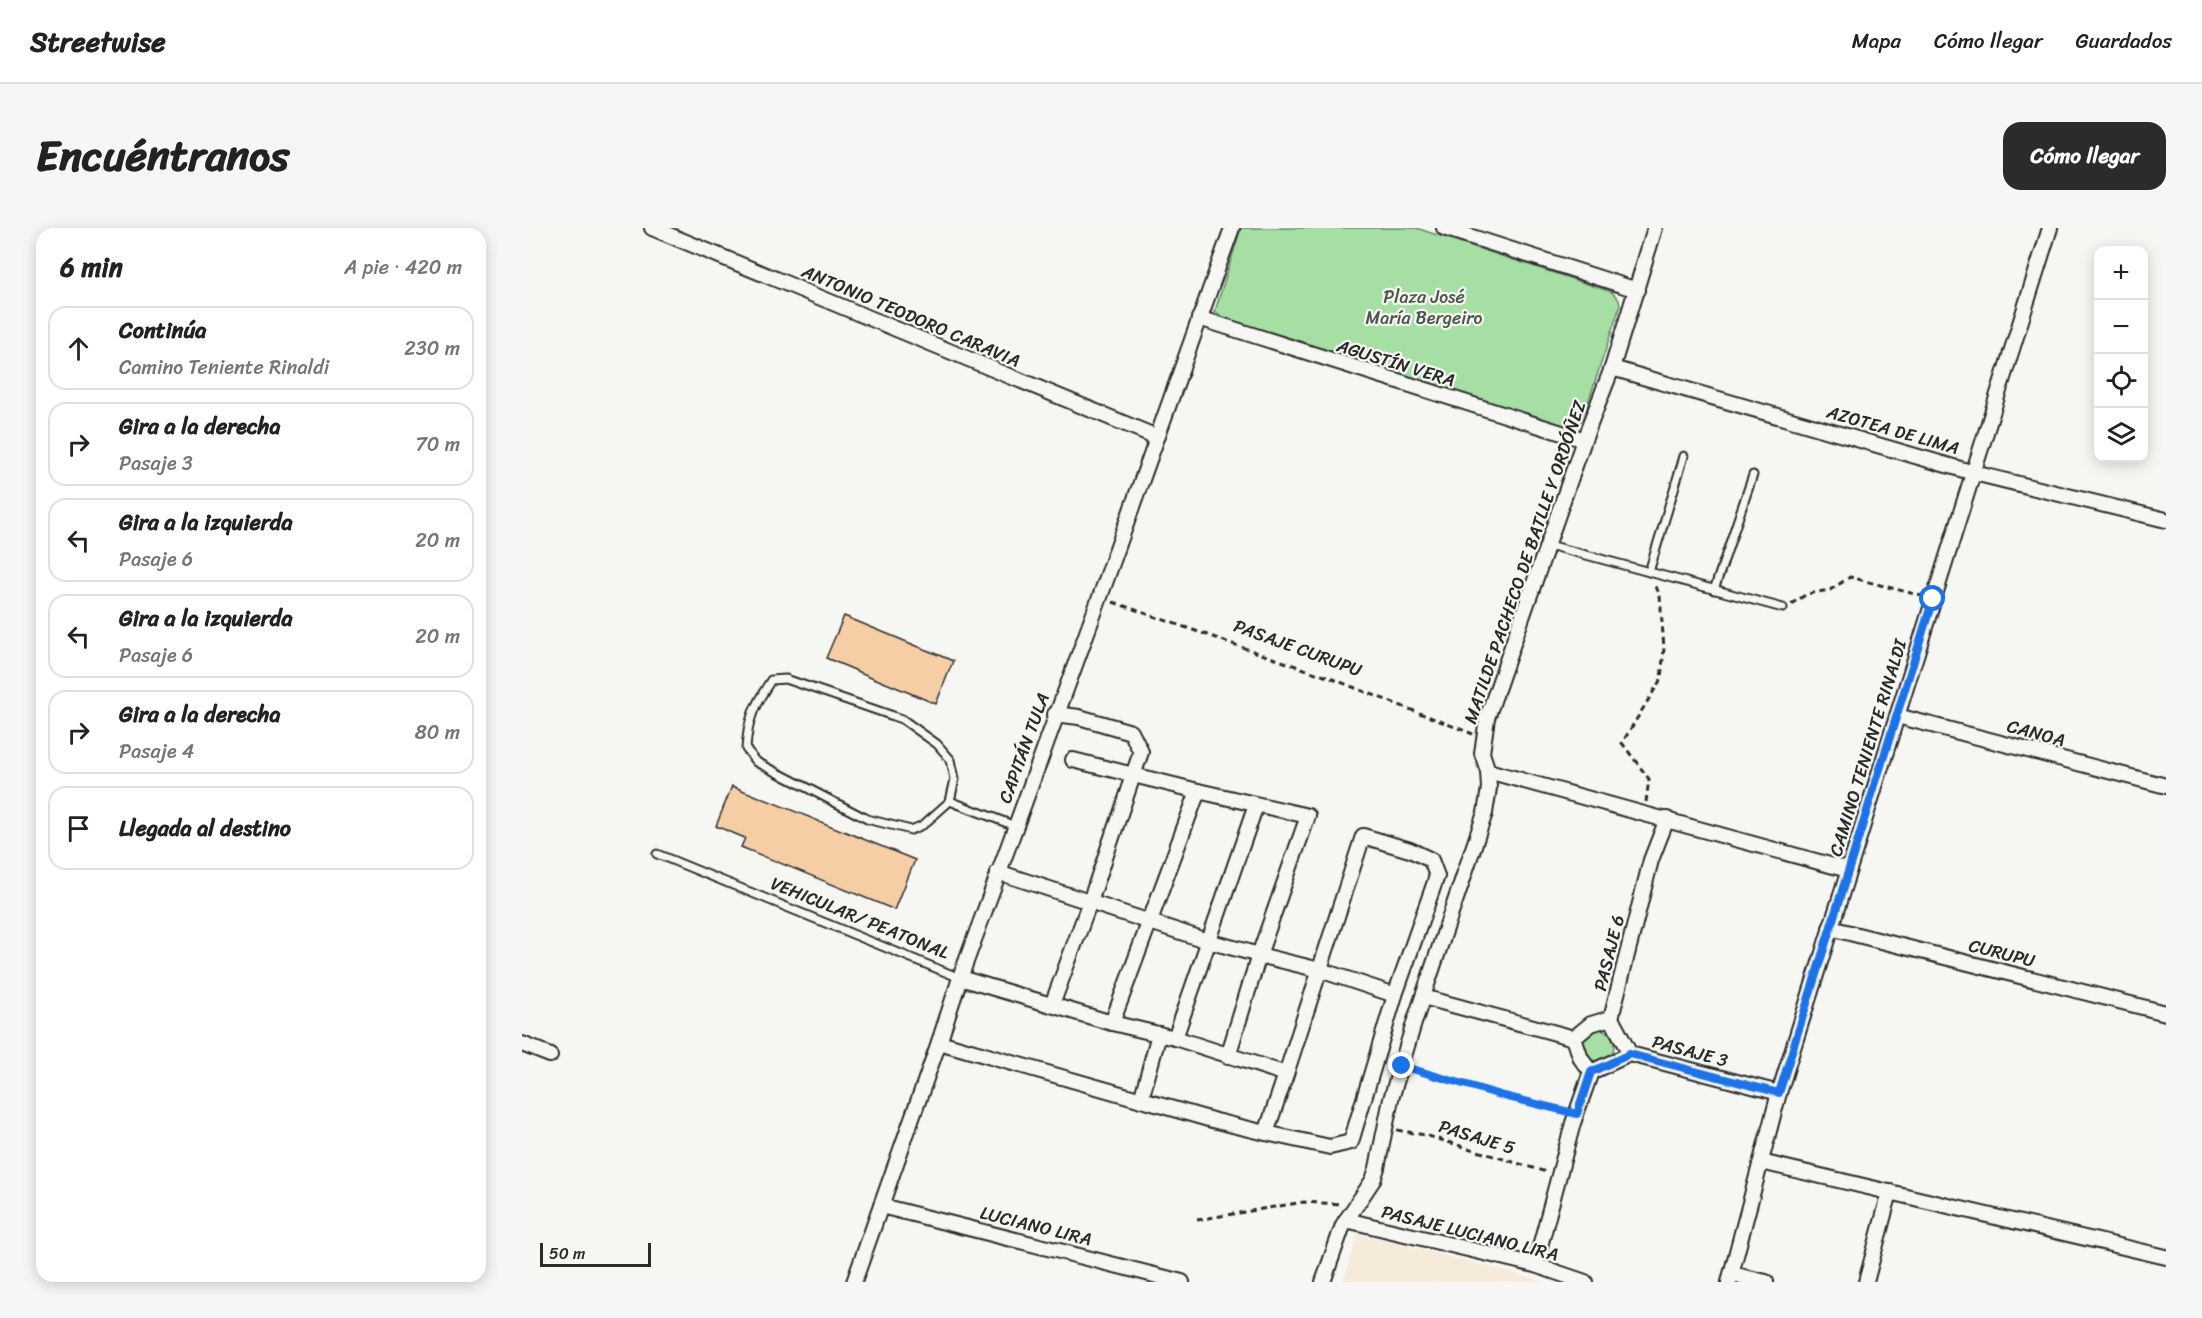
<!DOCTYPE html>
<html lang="es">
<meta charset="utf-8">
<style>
:root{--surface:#fff;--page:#f6f6f6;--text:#222;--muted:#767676;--line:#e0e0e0;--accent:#2b2b2b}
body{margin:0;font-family:Sriracha,sans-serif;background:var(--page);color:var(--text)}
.controls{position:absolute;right:18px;top:18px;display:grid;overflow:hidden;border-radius:12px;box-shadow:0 3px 15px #0003}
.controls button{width:54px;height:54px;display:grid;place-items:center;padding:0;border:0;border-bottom:2px solid var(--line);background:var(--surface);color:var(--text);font:30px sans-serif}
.scale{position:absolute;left:18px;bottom:15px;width:111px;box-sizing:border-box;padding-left:6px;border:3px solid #2b2b2b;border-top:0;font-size:16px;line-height:21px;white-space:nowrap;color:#2b2b2b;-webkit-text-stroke:4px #f6f6f2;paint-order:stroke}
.stop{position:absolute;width:18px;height:18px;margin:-14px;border:4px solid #1a73e8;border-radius:50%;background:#fff}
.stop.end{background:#1a73e8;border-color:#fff;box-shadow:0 2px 6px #0008}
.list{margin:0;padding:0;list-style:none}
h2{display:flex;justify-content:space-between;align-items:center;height:78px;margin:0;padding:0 24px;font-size:26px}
h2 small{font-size:20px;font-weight:400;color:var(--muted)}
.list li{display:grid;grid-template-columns:39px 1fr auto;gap:18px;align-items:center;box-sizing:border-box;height:84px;margin:0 12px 12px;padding:0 12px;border:2px solid var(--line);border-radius:18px}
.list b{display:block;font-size:22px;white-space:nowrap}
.list p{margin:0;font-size:20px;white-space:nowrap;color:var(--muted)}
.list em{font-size:20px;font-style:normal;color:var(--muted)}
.icon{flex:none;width:33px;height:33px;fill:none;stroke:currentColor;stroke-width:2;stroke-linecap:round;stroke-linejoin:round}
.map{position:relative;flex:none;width:1644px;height:1054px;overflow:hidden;border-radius:18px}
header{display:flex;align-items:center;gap:36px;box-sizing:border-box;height:84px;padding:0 30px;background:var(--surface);border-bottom:2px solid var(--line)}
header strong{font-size:28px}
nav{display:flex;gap:33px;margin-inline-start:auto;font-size:21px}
.intro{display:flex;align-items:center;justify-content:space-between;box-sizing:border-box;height:144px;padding:0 36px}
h1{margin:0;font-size:42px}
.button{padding:15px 27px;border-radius:18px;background:var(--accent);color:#fff;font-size:21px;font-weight:700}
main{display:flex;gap:36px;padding:0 36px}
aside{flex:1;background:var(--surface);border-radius:18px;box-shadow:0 3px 15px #0003}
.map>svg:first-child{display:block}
.built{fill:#f6eadb}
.green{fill:#a5dfa4;stroke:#688568;stroke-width:1.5}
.building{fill:#f6cea6;stroke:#2b2b2b;stroke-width:1.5}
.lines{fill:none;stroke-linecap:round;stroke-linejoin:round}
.lane-casing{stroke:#2b2b2b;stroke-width:11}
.street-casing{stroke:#2b2b2b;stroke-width:18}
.path{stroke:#2b2b2b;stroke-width:3;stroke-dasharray:6 4.5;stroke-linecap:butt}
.lane{stroke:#f6f6f2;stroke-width:7}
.street{stroke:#f6f6f2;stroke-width:14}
.route{stroke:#1a73e8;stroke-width:8}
.labels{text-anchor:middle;stroke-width:4.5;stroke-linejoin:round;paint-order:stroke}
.park-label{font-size:18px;fill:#4a5849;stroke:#f6f6f2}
.street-label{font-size:18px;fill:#2b2b2b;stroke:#f6f6f2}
</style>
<header>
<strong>Streetwise</strong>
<nav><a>Mapa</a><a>Cómo llegar</a><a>Guardados</a></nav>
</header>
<div class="intro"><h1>Encuéntranos</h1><a class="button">Cómo llegar</a></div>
<main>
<aside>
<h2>6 min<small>A pie · 420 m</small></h2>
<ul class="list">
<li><svg class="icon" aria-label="ahead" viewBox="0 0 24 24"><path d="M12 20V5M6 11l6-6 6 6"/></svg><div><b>Continúa</b><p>Camino Teniente Rinaldi</p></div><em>230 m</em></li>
<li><svg class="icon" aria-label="right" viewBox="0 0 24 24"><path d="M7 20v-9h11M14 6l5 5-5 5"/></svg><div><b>Gira a la derecha</b><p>Pasaje 3</p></div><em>70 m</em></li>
<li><svg class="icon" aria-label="left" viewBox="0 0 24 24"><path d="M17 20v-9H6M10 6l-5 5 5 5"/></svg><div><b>Gira a la izquierda</b><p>Pasaje 6</p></div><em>20 m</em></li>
<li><svg class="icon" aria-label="left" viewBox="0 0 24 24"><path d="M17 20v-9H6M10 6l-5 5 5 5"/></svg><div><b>Gira a la izquierda</b><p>Pasaje 6</p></div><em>20 m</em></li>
<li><svg class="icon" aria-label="right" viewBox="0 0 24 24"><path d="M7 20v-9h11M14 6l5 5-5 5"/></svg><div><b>Gira a la derecha</b><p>Pasaje 4</p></div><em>80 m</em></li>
<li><svg class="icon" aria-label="arrive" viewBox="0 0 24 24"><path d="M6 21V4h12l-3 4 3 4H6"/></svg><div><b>Llegada al destino</b></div></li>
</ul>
</aside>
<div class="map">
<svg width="1644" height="1054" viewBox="0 0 1644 1054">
<rect width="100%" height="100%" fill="#f6f6f2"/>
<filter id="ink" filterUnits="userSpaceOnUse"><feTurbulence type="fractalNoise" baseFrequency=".0167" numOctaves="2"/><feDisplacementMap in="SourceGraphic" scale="12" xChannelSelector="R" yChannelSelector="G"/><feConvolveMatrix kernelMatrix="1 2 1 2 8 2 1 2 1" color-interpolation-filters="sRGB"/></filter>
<g filter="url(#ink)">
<polygon class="built" points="836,1005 1024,1054 821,1054"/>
<g class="green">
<polygon points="719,0 894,0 1090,64 1097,72 1098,78 1061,190 1052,199 1044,201 718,96 702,90 693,83"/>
<circle cx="1076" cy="817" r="16"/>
</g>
<g class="building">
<polygon points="322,388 431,433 414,476 304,430"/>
<polygon points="210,558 393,632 373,682 219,619 223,610 194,598"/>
</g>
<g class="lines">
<defs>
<g id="lane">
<polyline points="1027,317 1261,380"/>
<polyline points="1127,344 1162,228"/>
<polyline points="1192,362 1231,247"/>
<path d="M264,451L380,491L415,516L429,532L433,551L428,573L401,597L389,602L345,591L235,534L224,521C226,490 232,478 249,452Z"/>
<polyline points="428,573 493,598"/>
<polyline points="135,626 438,750"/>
</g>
<g id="street">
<polyline points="130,0 635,209"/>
<polyline points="922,0 1115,62"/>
<polyline points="677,90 1062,212"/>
<polyline points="1090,140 1452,245 1644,292"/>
<polyline points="1375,488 1644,558"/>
<polyline points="966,543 1326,642"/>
<polyline points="476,644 686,713 737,727 786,588 676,563 551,532"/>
<polyline points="1308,700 1644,785"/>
<polyline points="438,750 590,795 653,810 764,846 841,608 888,622 909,632 915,648 873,767 829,914 808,919 744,905 764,846"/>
<polyline points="901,769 1052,810"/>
<polyline points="530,777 568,674 619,524 609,504 557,489 533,486"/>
<polyline points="1089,790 1108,826 1257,865"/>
<polyline points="590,795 676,563"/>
<polyline points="653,810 734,577"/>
<polyline points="417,814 690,892 744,905"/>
<polyline points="0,816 28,827"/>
<polyline points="706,828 737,727 798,742 873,767"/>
<polyline points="1069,844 1108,826"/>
<polyline points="619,872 637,806"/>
<polyline points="1239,934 1644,1029"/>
<polyline points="359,978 660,1054"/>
<polyline points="824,992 1013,1037 1063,1054"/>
<polyline points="1013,1037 1051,895 1069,844 1059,831 1052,810 1069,796 1089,790 1129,632 1145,591"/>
<polyline points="1210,1046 1244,1054"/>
<polyline points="332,1054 417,814 438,750 578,369 710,0"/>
<polyline points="801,1054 821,997 851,952 855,940 869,871 893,792 963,585 967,560 966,543 960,525 965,490 1062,212 1090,140 1133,0"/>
<polyline points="1207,1054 1257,865 1528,0"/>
<polyline points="1344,1054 1368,964"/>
</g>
</defs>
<use href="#lane" class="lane-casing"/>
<use href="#street" class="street-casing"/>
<g class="path">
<polyline points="591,374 808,450 951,506"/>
<polyline points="1269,376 1285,366 1308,362 1328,349 1400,368"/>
<polyline points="1124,574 1127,551 1100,515 1139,451 1142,420 1138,368 1133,356"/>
<polyline points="890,841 1040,883"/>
<polyline points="875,902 903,907 1024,944"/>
<polyline points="675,992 782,974 819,976"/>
</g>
<use href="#lane" class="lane"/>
<use href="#street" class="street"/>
</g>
</g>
<g class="lines" filter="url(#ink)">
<polyline class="route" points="880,838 982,868 1055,886 1069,844 1108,826 1257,865 1411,371"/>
</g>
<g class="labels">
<g class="park-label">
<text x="902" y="75">Plaza José<tspan x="902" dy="21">María Bergeiro</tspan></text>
</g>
<g class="street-label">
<text transform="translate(389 88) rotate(23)" y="6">ANTONIO TEODORO CARAVIA</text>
<text transform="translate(874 135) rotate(17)" y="6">AGUSTÍN VERA</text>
<text transform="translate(1371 202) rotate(16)" y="6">AZOTEA DE LIMA</text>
<text transform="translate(1003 334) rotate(-71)" y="6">MATILDE PACHECO DE BATLLE Y ORDÓÑEZ</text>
<text transform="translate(776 420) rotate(20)" y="6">PASAJE CURUPU</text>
<text transform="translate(1514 505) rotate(15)" y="6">CANOA</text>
<text transform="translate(502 520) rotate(-70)" y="6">CAPITÁN TULA</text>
<text transform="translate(1346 520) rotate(-73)" y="6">CAMINO TENIENTE RINALDI</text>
<text transform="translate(338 690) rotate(22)" y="6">VEHICULAR/ PEATONAL</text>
<text transform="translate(1087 725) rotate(-76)" y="6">PASAJE 6</text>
<text transform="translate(1480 725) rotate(14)" y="6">CURUPU</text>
<text transform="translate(1168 823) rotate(15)" y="6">PASAJE 3</text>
<text transform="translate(955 909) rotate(17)" y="6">PASAJE 5</text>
<text transform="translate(514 998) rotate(14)" y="6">LUCIANO LIRA</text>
<text transform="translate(948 1005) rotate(14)" y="6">PASAJE LUCIANO LIRA</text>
</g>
</g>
</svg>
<div class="controls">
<button>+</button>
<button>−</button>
<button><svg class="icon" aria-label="locate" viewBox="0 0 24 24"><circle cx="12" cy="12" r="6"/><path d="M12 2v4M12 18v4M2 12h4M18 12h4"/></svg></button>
<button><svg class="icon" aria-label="layers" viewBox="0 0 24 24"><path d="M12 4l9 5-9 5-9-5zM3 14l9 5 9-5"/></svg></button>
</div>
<div class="scale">50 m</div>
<div class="stop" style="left:1411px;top:371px"></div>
<div class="stop end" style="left:880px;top:838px"></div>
</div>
</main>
